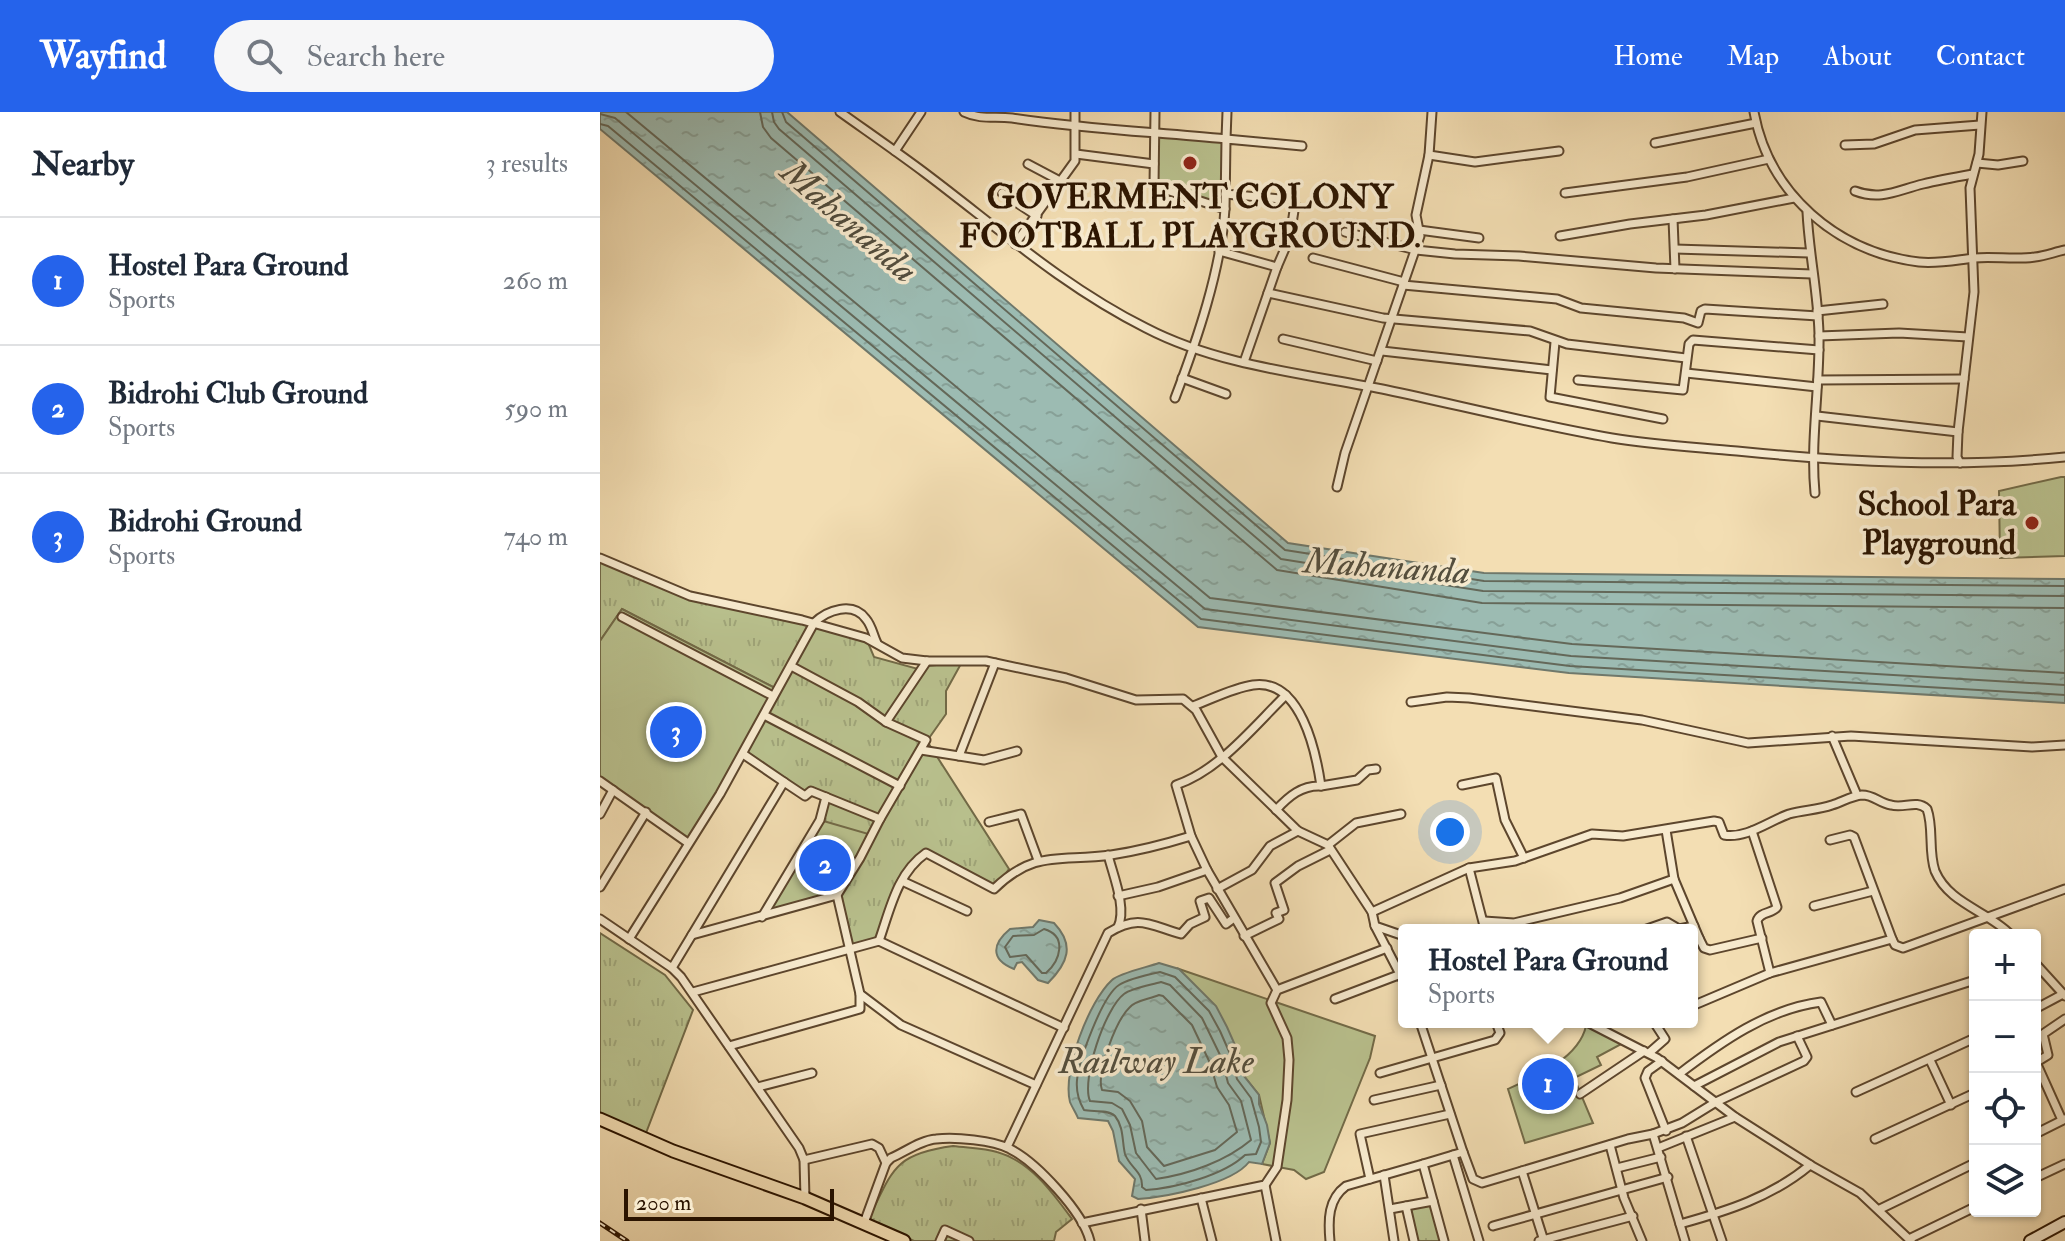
<!DOCTYPE html>
<meta charset="utf-8">
<style>
:root{--surface:#fff;--page:#f6f6f7;--text:#1f2937;--muted:#747a83;--line:#e0e1e3;--accent:#2563eb}
body{margin:0;font-family:"IM FELL Double Pica",serif;background:var(--page);color:var(--text)}
.controls{position:absolute;right:24px;bottom:24px;display:grid;overflow:hidden;border-radius:8px;box-shadow:0 2px 6px #0004}
.controls button{width:72px;height:72px;display:grid;place-items:center;padding:0;border:0;border-bottom:2px solid var(--line);background:var(--surface);color:var(--text);font:40px sans-serif}
.scale{position:absolute;left:24px;bottom:20px;width:210px;box-sizing:border-box;padding-left:8px;border:4px solid #2b1400;border-top:0;font-size:22px;line-height:28px;white-space:nowrap;color:#2b1400;-webkit-text-stroke:6px #f7eace;paint-order:stroke}
.you{position:absolute;left:850px;top:720px;width:28px;height:28px;margin:-20px;border:6px solid #fff;border-radius:50%;background:#1a73e8;box-shadow:0 0 0 12px #1a73e833}
.badge{display:grid;place-items:center;width:52px;height:52px;border-radius:50%;background:var(--accent);color:#fff;font-size:26px;font-weight:700}
.pin{position:absolute;translate:-50% -50%;border:4px solid #fff;box-shadow:0 2px 8px #0006}
.popup{position:absolute;left:798px;top:812px;width:300px;height:104px;box-sizing:border-box;display:grid;place-content:center;border-radius:8px;background:var(--surface);filter:drop-shadow(0 2px 6px #0005);font-size:26px;white-space:nowrap;color:var(--muted)}
.popup b{font-size:30px;color:var(--text)}
.popup::after{content:'';position:absolute;left:50%;top:100%;margin-left:-16px;border:16px solid transparent;border-top-color:var(--surface)}
.list{margin:0;padding:0;list-style:none}
h2{display:flex;justify-content:space-between;align-items:center;height:104px;margin:0;padding:0 32px;font-size:34px}
h2 small{font-size:26px;font-weight:400;color:var(--muted)}
.list li{display:grid;grid-template-columns:52px 1fr auto;gap:24px;align-items:center;box-sizing:border-box;height:128px;padding:0 32px;border-top:2px solid var(--line)}
.list b{display:block;font-size:30px;white-space:nowrap}
.list p{margin:0;font-size:26px;white-space:nowrap;color:var(--muted)}
.list em{font-size:26px;font-style:normal;color:var(--muted)}
.icon{flex:none;width:44px;height:44px;fill:none;stroke:currentColor;stroke-width:2;stroke-linecap:round;stroke-linejoin:round}
.map{position:relative;flex:none;width:1465px;height:1129px;overflow:hidden}
header{display:flex;align-items:center;gap:48px;box-sizing:border-box;height:112px;padding:0 40px;background:var(--accent);color:#fff}
header strong{font-size:38px}
nav{display:flex;gap:44px;margin-inline-start:auto;font-size:28px}
.search{width:560px;height:72px;background:var(--page);display:flex;align-items:center;gap:20px;box-sizing:border-box;padding:0 28px;border-radius:44px;color:var(--muted);font-size:30px}
main{display:flex}
aside{flex:1;background:var(--surface)}
.map>svg:first-child{display:block}
.grass{fill:url(#grass-tufts);stroke:#726a47;stroke-width:2}
.pitch{fill:#b9c18e;stroke:#726a47;stroke-width:2}
.water{fill:url(#water-ripples);stroke:#6f786b;stroke-width:2}
.lines{fill:none;stroke-linecap:round;stroke-linejoin:round}
.shore{stroke:#646859;stroke-width:2}
.street-casing{stroke:#5d462d;stroke-width:11}
.secondary-casing{stroke:#2b1400;stroke-width:14}
.primary-casing{stroke:#2b1400;stroke-width:15}
.street{stroke:#f7eace;stroke-width:7}
.secondary{stroke:#f7eace;stroke-width:10}
.primary{stroke:#f3deb3;stroke-width:11}
.rail-casing{stroke:#2b1400;stroke-width:5}
.rail{stroke:#f7eace;stroke-width:2;stroke-dasharray:6;stroke-linecap:butt}
.poi-dot{fill:#8f2418;stroke:#f7eace;stroke-width:3}
.labels{text-anchor:middle;stroke-width:7;stroke-linejoin:round;paint-order:stroke}
.poi-label{font-size:34px;font-weight:bold;fill:#2b1400;stroke:#f7eace}
.water-label{font-size:36px;font-style:italic;fill:#534e3e;stroke:#f7eace}
</style>
<header>
<strong>Wayfind</strong>
<div class="search"><svg class="icon" aria-label="search" viewBox="0 0 24 24"><circle cx="10" cy="10" r="6"/><path d="M15 15l6 6"/></svg>Search here</div>
<nav><a>Home</a><a>Map</a><a>About</a><a>Contact</a></nav>
</header>
<main>
<aside>
<h2>Nearby<small>3 results</small></h2>
<ul class="list">
<li><span class="badge">1</span><div><b>Hostel Para Ground</b><p>Sports</p></div><em>260 m</em></li>
<li><span class="badge">2</span><div><b>Bidrohi Club Ground</b><p>Sports</p></div><em>590 m</em></li>
<li><span class="badge">3</span><div><b>Bidrohi Ground</b><p>Sports</p></div><em>740 m</em></li>
</ul>
</aside>
<div class="map">
<svg width="1465" height="1129" viewBox="0 0 1465 1129">
<defs>
<pattern id="grass-tufts" width="24" height="20" patternUnits="userSpaceOnUse" patternTransform="scale(2)"><rect width="24" height="20" fill="#b9c18e"/><path d="M3 7l-1-3M5 7V3M7 7l1-3M15 17l-1-3M17 17v-4M19 17l1-3" fill="none" stroke="#9fa579"/></pattern>
<pattern id="water-ripples" width="26" height="14" patternUnits="userSpaceOnUse" patternTransform="scale(2)"><rect width="26" height="14" fill="#9cbbb2"/><path d="M2 4q2-2 4 0t4 0M15 11q2-2 4 0t4 0" fill="none" stroke="#87a097"/></pattern>
</defs>
<rect width="100%" height="100%" fill="#f3deb3"/>
<filter id="stains"><feTurbulence type="fractalNoise" baseFrequency=".0025" numOctaves="4"/><feColorMatrix values="0 0 0 0 .2 0 0 0 0 .09 0 0 0 0 .02 0 0 0 .5 -.17"/></filter>
<radialGradient id="worn" r=".72"><stop offset=".6" stop-color="#630" stop-opacity="0"/><stop offset="1" stop-color="#630" stop-opacity=".3"/></radialGradient>
<g class="grass">
<polygon points="0,446 90,484 266,526 274,545 322,558 302,588 328,554 362,550 346,579 346,602 327,629 409,757 394,777 322,743 297,776 279,829 253,836 220,708 225,685 212,679 205,684 143,642 167,602 177,577 22,497 0,529"/>
<polygon points="0,821 65,863 93,898 46,1021 0,1004"/>
<path d="M353,1034C368,1036 384,1036 397,1040C430,1049 453,1081 472,1107L456,1120L454,1129H314L268,1108C293,1058 293,1042 353,1034Z"/>
<polygon points="833,1090 844,1129 814,1129 807,1095"/>
</g>
<g class="pitch">
<polygon points="556,22 625,29 624,95 555,72"/>
<polygon points="1461,365 1465,365 1465,444 1400,446 1399,379"/>
<polygon points="22,497 177,577 91,730 0,664 0,529"/>
<polygon points="220,708 272,723 237,783 169,800"/>
<polygon points="579,857 775,924 770,946 724,1060 706,1067 694,1058 662,1052 670,1031 659,983 644,964 639,942"/>
<path d="M986,914L1027,929L997,945L1001,953L974,966L993,1011L925,1031L908,977C937,964 979,946 986,914Z"/>
</g>
<g class="water">
<polygon points="0,0 187,0 688,431 884,461 1465,467 1465,591 969,561 598,515 0,17"/>
<path d="M439,808L454,811C475,833 468,851 448,871L438,868L422,850L417,851L414,857C389,847 393,831 410,817L433,815Z"/>
<path d="M559,851L579,857L616,894L627,915L639,942L644,964L659,983V992L667,1013L670,1031L662,1052L649,1050C632,1072 567,1085 538,1087L532,1084L535,1067L519,1049L513,1019L508,1009L478,1006C476,1001 472,995 470,990C462,959 489,889 512,868C519,861 548,855 559,851Z"/>
</g>
<g class="lines">
<g class="shore">
<polyline points="26,0 610,486 972,532 1465,561"/>
<polyline points="160,0 163,15 171,26 677,458 882,491 1465,496"/>
<polyline points="172,0 174,10 179,17 681,447 883,479 1465,484"/>
<polyline points="182,0 186,10 685,438 884,469 1465,474"/>
<polyline points="0,2 15,6 605,497 971,544 1465,573"/>
<polyline points="0,12 8,14 601,507 970,554 1465,583"/>
<path d="M444,817C468,824 460,849 446,861H442L426,843L410,845L405,835L413,824L434,823Z"/>
<path d="M560,860L575,865L609,899L620,919L631,944L637,967L651,986L659,1015L661,1030L656,1042L645,1043C624,1063 576,1076 546,1078L542,1075C543,1059 530,1056 525,1042C522,1030 524,1015 515,1004C508,997 492,1000 484,998C478,988 476,979 477,968C479,948 502,884 519,873C526,868 551,862 560,860Z"/>
<path d="M561,870L570,873L602,906L622,947L628,971L641,989L651,1028C626,1049 590,1062 556,1067L536,1041L530,1013L522,997L512,991L490,989C481,968 505,896 524,882C532,876 551,873 561,870Z"/>
<path d="M559,883L563,884L592,913L610,951L617,975L629,993L637,1020L615,1038L564,1054L547,1035L542,1009L530,989L518,980L502,978C496,961 516,908 530,895C536,888 550,887 559,883Z"/>
</g>
<defs>
<g id="street">
<path d="M240,0C268,20 297,40 325,61C398,116 464,175 546,216C619,254 707,262 787,278C862,294 937,313 1012,326C1054,333 1095,335 1137,339C1245,350 1356,356 1465,345"/>
<path d="M364,0C381,8 394,4 412,6C483,17 555,20 626,27L627,0"/>
<polyline points="555,0 554,74 625,97 626,27 702,34"/>
<path d="M1154,0C1169,82 1237,140 1319,150C1338,152 1356,148 1374,146C1394,144 1415,148 1435,145C1445,144 1455,140 1465,138"/>
<polyline points="1055,31 1156,11"/>
<polyline points="1245,33 1274,32 1315,18 1380,13"/>
<polyline points="295,39 321,0"/>
<polyline points="476,42 554,52"/>
<polyline points="829,43 875,50 959,39"/>
<polyline points="1377,51 1398,53 1423,49"/>
<polyline points="428,52 462,70"/>
<path d="M1255,79C1281,89 1298,78 1323,72C1339,68 1356,65 1373,62"/>
<polyline points="402,81 437,104"/>
<polyline points="965,81 1087,65 1169,47"/>
<polyline points="625,82 691,88 695,92 690,125 677,155 644,250"/>
<path d="M1207,100C1209,141 1218,181 1219,222C1220,276 1210,328 1215,381"/>
<polyline points="1073,107 1075,157"/>
<polyline points="819,118 879,126"/>
<polyline points="745,120 816,138 855,142 919,144 1056,156 1212,162"/>
<polyline points="960,124 1030,112 1106,103 1194,86"/>
<polyline points="415,132 475,49 475,0"/>
<polyline points="1075,137 1209,141"/>
<polyline points="619,139 677,155"/>
<polyline points="713,146 804,170"/>
<polyline points="803,173 957,187 981,196 1084,206 1098,211 1101,199 1105,197 1218,204"/>
<polyline points="668,181 783,206 930,219 967,232 1086,246"/>
<polyline points="1217,199 1283,192"/>
<polyline points="1219,224 1299,221 1368,225"/>
<polyline points="683,227 777,249"/>
<polyline points="955,230 950,285 1063,307"/>
<polyline points="782,239 952,258"/>
<polyline points="1086,261 1217,275"/>
<polyline points="582,266 626,282"/>
<polyline points="978,268 1083,278 1089,232 1093,228 1219,238"/>
<polyline points="1218,268 1364,267"/>
<path d="M575,286C597,228 621,158 625,97"/>
<polyline points="1217,304 1358,320"/>
<polyline points="1360,351 1357,345 1358,320 1374,180 1370,76 1379,42 1382,0"/>
<polyline points="737,375 745,341 820,124 816,103 829,43 832,0"/>
<polyline points="0,446 90,484 202,508 266,526 302,546 327,549 386,549 466,566 536,588 583,587 596,598 622,645 698,719 728,733 772,800 775,814 804,824"/>
<polyline points="22,505 173,584"/>
<polyline points="191,554 258,590 286,610"/>
<polyline points="811,590 847,585 869,586 1042,608 1148,631 1251,624 1432,635 1465,633"/>
<path d="M593,594C612,587 633,576 653,573C701,566 716,640 721,674C702,673 689,684 676,698"/>
<polyline points="164,603 300,674"/>
<polyline points="1232,624 1257,683"/>
<polyline points="321,638 384,648 417,639"/>
<polyline points="359,644 395,551"/>
<polyline points="0,669 88,731"/>
<polyline points="184,670 205,684 211,679 280,707 260,746 237,783 260,882 301,913 436,973"/>
<polyline points="862,673 896,666 905,708 924,746"/>
<polyline points="721,674 757,668 768,658 776,657"/>
<polyline points="0,702 13,678"/>
<polyline points="280,707 326,628 286,610 327,549"/>
<polyline points="389,710 421,702 438,748"/>
<polyline points="1066,718 1074,767 1099,826 1092,830"/>
<path d="M1152,719L1177,795C1173,802 1160,799 1157,809L1170,861"/>
<polyline points="728,733 756,711 801,702"/>
<path d="M508,743C513,763 527,796 518,815"/>
<polyline points="869,756 885,818"/>
<polyline points="302,769 367,799"/>
<polyline points="0,775 46,700"/>
<polyline points="617,777 652,758 670,734 698,719"/>
<polyline points="518,784 558,775 607,758"/>
<polyline points="1214,794 1273,779"/>
<path d="M772,800L869,756L915,749L992,722L1023,724L1114,709L1119,710L1124,723C1146,727 1169,709 1189,702C1203,698 1218,698 1232,693C1242,690 1251,684 1262,683C1274,683 1279,691 1291,693C1304,697 1316,687 1327,697C1334,716 1328,739 1335,759C1349,792 1388,799 1411,823"/>
<polyline points="162,805 220,708 226,685"/>
<polyline points="0,807 72,856 81,865 199,1036 204,1048 205,1086"/>
<polyline points="884,809 914,811 1020,786 1074,767"/>
<polyline points="775,814 804,870"/>
<polyline points="1044,818 1067,810 1079,817 1094,814"/>
<polyline points="92,823 237,783"/>
<polyline points="644,824 679,807 676,801 684,798 675,771 698,754 730,738"/>
<polyline points="1099,826 1104,836 1110,838 1162,826"/>
<path d="M29,827L120,682L214,511C227,498 253,489 266,507C272,514 273,523 277,531"/>
<polyline points="1292,827 1295,833 1303,836 1465,777"/>
<path d="M279,829C290,798 297,761 326,741L394,777C435,737 460,750 511,743C538,739 565,732 591,724"/>
<polyline points="1435,851 1465,884"/>
<polyline points="72,856 184,670 143,642"/>
<path d="M677,878L607,758L591,724L576,673C620,658 654,614 686,583"/>
<polyline points="93,880 279,829 464,916"/>
<polyline points="735,887 801,862"/>
<polyline points="1092,894 1170,861 1292,827 1254,725 1250,723 1230,728"/>
<polyline points="1435,897 1463,882"/>
<polyline points="820,910 863,1040 823,1052 844,1129"/>
<polyline points="987,910 1057,946 1135,1005 1212,1054 1260,1081 1311,1129"/>
<polyline points="129,934 260,897 260,882"/>
<polyline points="1049,941 1065,927 1054,910"/>
<polyline points="1330,948 1351,993"/>
<polyline points="1435,948 1462,1008"/>
<polyline points="1062,949 1048,959 1045,966 1066,1019"/>
<polyline points="1435,951 1448,943 1443,922 1465,907"/>
<polyline points="780,961 895,928 900,921 896,910"/>
<path d="M1079,962C1121,930 1167,897 1221,890L1232,913"/>
<polyline points="1094,974 1179,930 1375,868"/>
<polyline points="158,975 212,961"/>
<polyline points="1256,980 1375,926"/>
<polyline points="980,982 1044,939"/>
<polyline points="774,988 841,973"/>
<polyline points="1435,1022 1465,1007"/>
<polyline points="1086,1024 1122,1129"/>
<polyline points="1275,1027 1375,981"/>
<polyline points="1010,1033 1024,1086 1042,1129"/>
<path d="M407,1035L508,821C539,802 549,813 581,822L590,812L605,805L600,789L609,786L626,812L634,806"/>
<polyline points="1058,1036 1135,1005"/>
<polyline points="863,1040 873,1067 882,1071 1028,1027 1053,1022"/>
<polyline points="853,1043 879,1129"/>
<polyline points="204,1048 272,1032 279,1036 286,1051"/>
<polyline points="1017,1056 1061,1045"/>
<polyline points="922,1059 944,1129"/>
<polyline points="784,1063 794,1129"/>
<polyline points="1435,1066 1465,1052"/>
<polyline points="770,1067 760,1022 850,1002"/>
<polyline points="665,1073 676,1129"/>
<polyline points="601,1086 612,1129"/>
<polyline points="806,1094 814,1129"/>
<polyline points="541,1097 545,1129"/>
<polyline points="790,1097 833,1089"/>
<polyline points="1280,1097 1375,1051"/>
<path d="M264,1111L286,1051L291,1046C305,1040 321,1028 336,1027C355,1025 393,1028 410,1037C436,1050 483,1100 490,1129"/>
<polyline points="482,1111 665,1073 677,1055 687,988 689,948 687,926 671,891 677,878 787,836"/>
<path d="M1080,1112C1127,1099 1172,1085 1210,1053"/>
<polyline points="893,1114 1068,1065"/>
<polyline points="1309,1127 1375,1095"/>
<polyline points="340,1129 345,1118 369,1129"/>
<path d="M730,1129C728,1108 728,1087 746,1074L823,1052"/>
<polyline points="939,1129 1033,1104"/>
<polyline points="1085,1129 1053,1022 1082,1011 1116,990 1204,949 1207,945 1197,924"/>
</g>
<polyline id="secondary" points="1430,1129 1465,1110"/>
<polyline id="primary" points="0,1007 73,1039 205,1086 304,1129"/>
</defs>
<use href="#street" class="street-casing"/>
<use href="#secondary" class="secondary-casing"/>
<use href="#primary" class="primary-casing"/>
<use href="#street" class="street"/>
<use href="#secondary" class="secondary"/>
<use href="#primary" class="primary"/>
<defs>
<polyline id="rail" points="0,1111 27,1129"/>
</defs>
<use href="#rail" class="rail-casing"/>
<use href="#rail" class="rail"/>
</g>
<g class="poi-dot">
<circle cx="590" cy="51" r="8"/>
<circle cx="1432" cy="411" r="8"/>
</g>
<g class="labels">
<g class="poi-label">
<text x="590" y="96">GOVERMENT COLONY<tspan x="590" dy="39">FOOTBALL PLAYGROUND.</tspan></text>
<text x="1416" y="403" text-anchor="end">School Para<tspan x="1416" dy="39">Playground</tspan></text>
</g>
<g class="water-label">
<text transform="translate(250 108) rotate(41)" y="13">Mahananda</text>
<text transform="translate(787 453) rotate(4)" y="13">Mahananda</text>
<text x="556" y="961">Railway Lake</text>
</g>
</g>
<rect width="100%" height="100%" filter="url(#stains)"/>
<rect width="100%" height="100%" fill="url(#worn)"/>
</svg>
<div class="controls">
<button>+</button>
<button>−</button>
<button><svg class="icon" aria-label="locate" viewBox="0 0 24 24"><circle cx="12" cy="12" r="6"/><path d="M12 2v4M12 18v4M2 12h4M18 12h4"/></svg></button>
<button><svg class="icon" aria-label="layers" viewBox="0 0 24 24"><path d="M12 4l9 5-9 5-9-5zM3 14l9 5 9-5"/></svg></button>
</div>
<div class="scale">200 m</div>
<div class="you"></div>
<div class="pin badge" style="left:948px;top:972px">1</div>
<div class="popup"><b>Hostel Para Ground</b>Sports</div>
<div class="pin badge" style="left:225px;top:753px">2</div>
<div class="pin badge" style="left:76px;top:620px">3</div>
</div>
</main>
